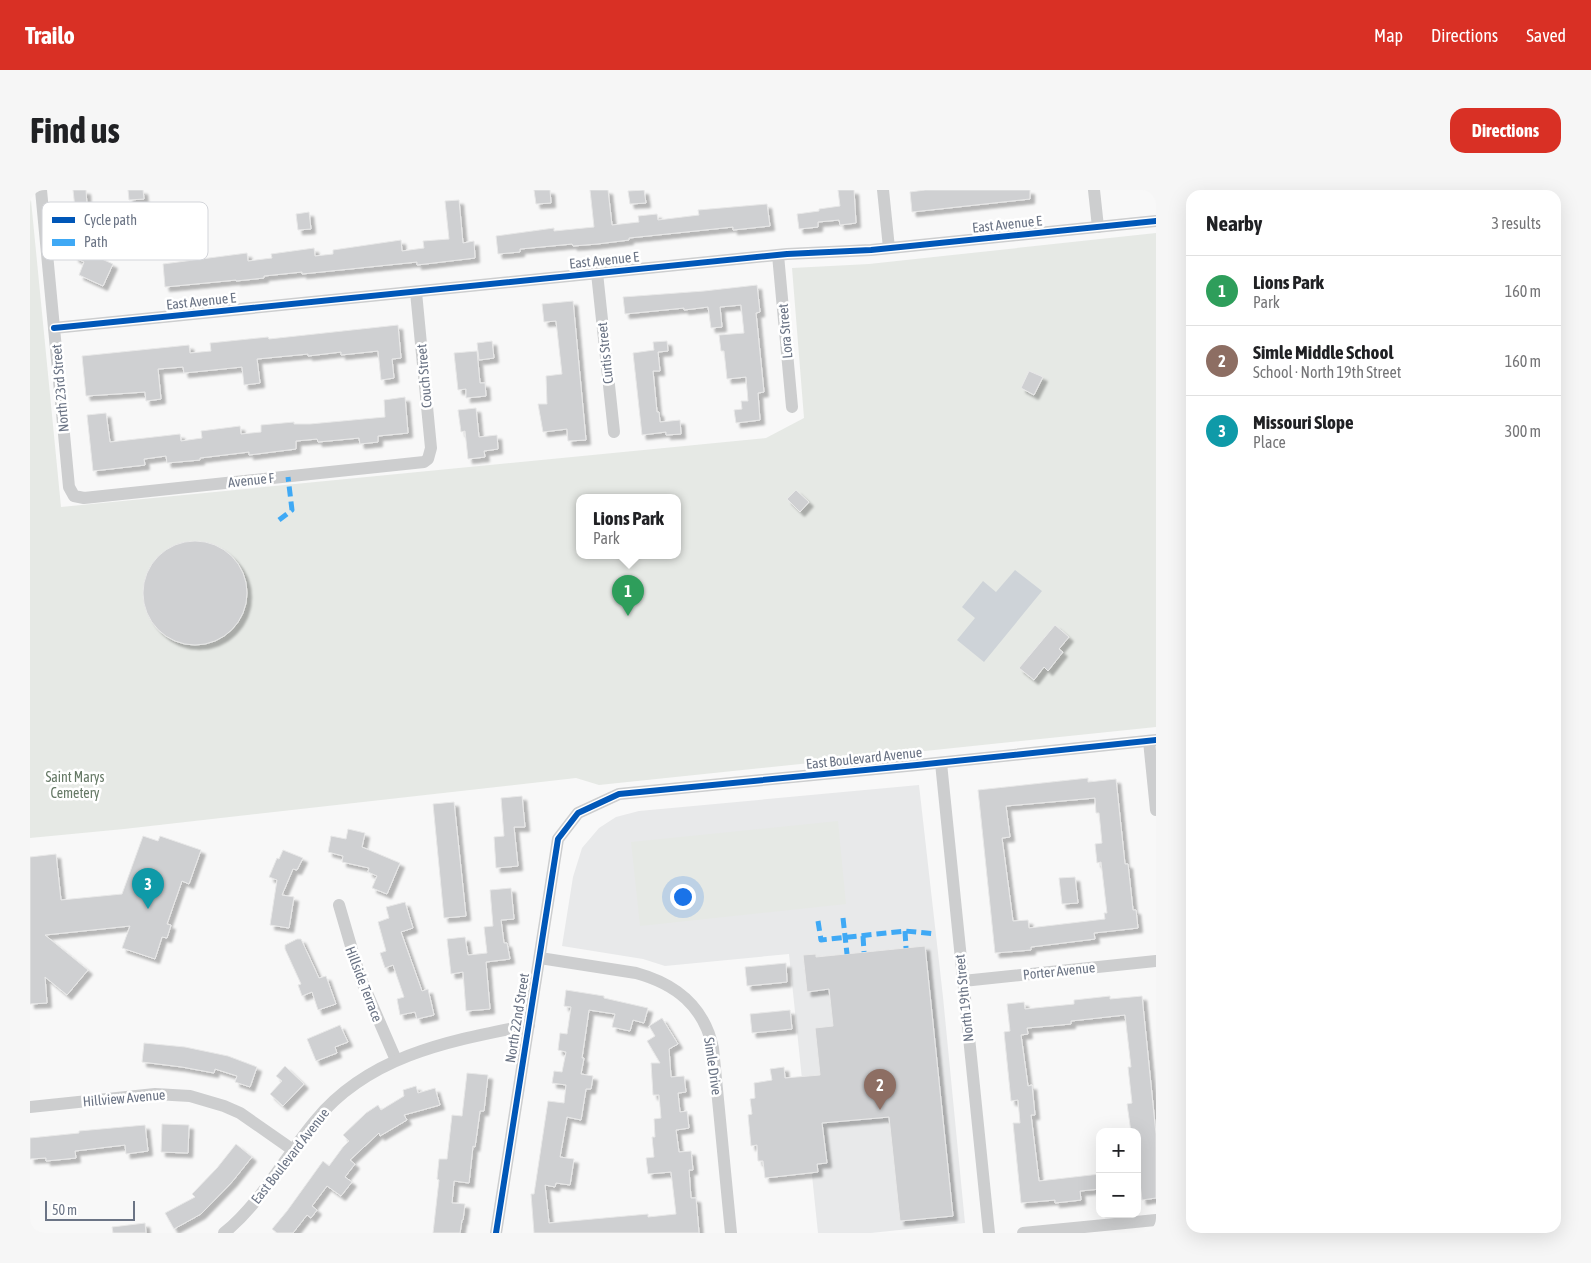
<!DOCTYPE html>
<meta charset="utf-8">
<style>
:root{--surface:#fff;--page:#f6f6f6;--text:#202124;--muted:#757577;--line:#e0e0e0;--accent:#d93025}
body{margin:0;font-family:"Asap Condensed",sans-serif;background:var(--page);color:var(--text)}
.controls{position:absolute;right:15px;bottom:15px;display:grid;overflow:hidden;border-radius:10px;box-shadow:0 5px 20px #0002}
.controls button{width:45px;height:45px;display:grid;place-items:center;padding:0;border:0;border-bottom:1px solid var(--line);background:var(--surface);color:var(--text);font:25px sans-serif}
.scale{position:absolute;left:15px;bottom:12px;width:90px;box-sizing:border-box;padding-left:5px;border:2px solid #6b7485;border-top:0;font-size:14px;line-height:18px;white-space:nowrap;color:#6b7485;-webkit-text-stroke:4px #fff;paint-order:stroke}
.you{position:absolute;left:652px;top:706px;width:18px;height:18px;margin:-12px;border:4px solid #fff;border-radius:50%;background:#1a73e8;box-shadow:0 0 0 8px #1a73e833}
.badge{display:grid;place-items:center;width:32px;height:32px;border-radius:50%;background:var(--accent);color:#fff;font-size:16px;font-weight:700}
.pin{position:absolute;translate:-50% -41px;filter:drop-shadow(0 1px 2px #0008)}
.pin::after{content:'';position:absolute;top:26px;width:18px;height:15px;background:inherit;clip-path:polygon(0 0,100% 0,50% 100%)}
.popup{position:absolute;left:546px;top:304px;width:105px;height:65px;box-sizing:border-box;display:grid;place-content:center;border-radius:10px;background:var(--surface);filter:drop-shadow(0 1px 4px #0005);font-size:16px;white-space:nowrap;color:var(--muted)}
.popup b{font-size:19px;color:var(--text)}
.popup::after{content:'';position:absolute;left:50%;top:100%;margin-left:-10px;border:10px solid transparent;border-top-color:var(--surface)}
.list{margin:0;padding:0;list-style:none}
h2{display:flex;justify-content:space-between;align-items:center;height:65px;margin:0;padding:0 20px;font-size:21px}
h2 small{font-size:16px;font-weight:400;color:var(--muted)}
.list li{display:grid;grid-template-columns:32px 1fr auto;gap:15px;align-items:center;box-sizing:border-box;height:70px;padding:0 20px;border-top:1px solid var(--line)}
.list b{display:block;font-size:19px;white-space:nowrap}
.list p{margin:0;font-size:16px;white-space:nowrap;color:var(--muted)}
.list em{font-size:16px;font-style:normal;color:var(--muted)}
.map{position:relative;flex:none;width:1126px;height:1043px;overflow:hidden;border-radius:15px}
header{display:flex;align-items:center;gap:30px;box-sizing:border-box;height:70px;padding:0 25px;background:var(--accent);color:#fff}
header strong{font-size:24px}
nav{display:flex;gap:28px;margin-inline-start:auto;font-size:18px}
.intro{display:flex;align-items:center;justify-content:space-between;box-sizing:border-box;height:120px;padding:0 30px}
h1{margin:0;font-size:35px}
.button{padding:12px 22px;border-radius:15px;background:var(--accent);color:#fff;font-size:18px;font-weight:700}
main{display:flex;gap:30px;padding:0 30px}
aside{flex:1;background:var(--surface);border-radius:15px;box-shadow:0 5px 20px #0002}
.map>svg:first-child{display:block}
.built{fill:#e8e9ea}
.green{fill:#e6e9e5;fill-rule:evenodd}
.water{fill:#ced3d8}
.building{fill:#cfd0d2;stroke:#e8e8e8;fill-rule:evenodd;filter:url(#shadow)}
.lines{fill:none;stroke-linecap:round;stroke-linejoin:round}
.street{stroke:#cdcecf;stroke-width:12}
.quiet{stroke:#3fa9f5;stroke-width:5;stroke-dasharray:10 5;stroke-linecap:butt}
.cycleway-casing{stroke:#fff;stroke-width:9}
.cycleway{stroke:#0057b8;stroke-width:6}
.labels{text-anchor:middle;stroke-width:5;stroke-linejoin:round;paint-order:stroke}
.street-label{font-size:14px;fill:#6b7485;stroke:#fff}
.park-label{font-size:14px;fill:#657865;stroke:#fff}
.key{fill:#fff;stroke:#d3d5da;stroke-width:1}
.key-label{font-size:14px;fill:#6b7485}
</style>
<header>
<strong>Trailo</strong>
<nav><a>Map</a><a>Directions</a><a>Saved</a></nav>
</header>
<div class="intro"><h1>Find us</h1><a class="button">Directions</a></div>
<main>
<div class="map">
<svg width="1126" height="1043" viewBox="0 0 1126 1043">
<defs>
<filter id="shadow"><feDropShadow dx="4.5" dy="4.5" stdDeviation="1" flood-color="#0004"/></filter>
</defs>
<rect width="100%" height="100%" fill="#f8f8f8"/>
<polygon class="built" points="889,595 913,807 935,1033 841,1043 788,1043 759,764 635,776 613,769 532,756 543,687 552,658 569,638 586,627 609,621"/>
<g class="green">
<path d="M0,0L31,317L736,248L774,228L762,78L839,74L1126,43V537L569,595L546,588L94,639L0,648ZM549,307H647V365H549Z"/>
<polygon points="808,631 816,714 610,736 601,652"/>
</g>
<polygon class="water" points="985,380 1012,401 954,472 927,450 945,428 932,417 953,391 966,402"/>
<g class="building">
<polygon points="43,0 56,0 57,16 45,18"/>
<polygon points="98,0 113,0 114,9 99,10"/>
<polygon points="504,0 520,0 521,13 506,14"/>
<polygon points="560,0 578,0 582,35 609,32 608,26 627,24 628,30 669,25 668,20 737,14 740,36 703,40 703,37 599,48 599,50 567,54 543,56 542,54 490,59 490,62 468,64 466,46 524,38 524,41 564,37"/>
<polygon points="614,0 616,13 600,14 598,1"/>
<polygon points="808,0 824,0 826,33 810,35 809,30 788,32 788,37 769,39 767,24 789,21 789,19 810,16"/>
<polygon points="895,0 1000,0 1000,9 882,22 880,2"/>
<polygon points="429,10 433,53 444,51 445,68 387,75 387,72 272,84 272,82 234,86 234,88 206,91 206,90 135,97 133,74 217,63 218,71 242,68 241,64 284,58 285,66 303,64 303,60 371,50 372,61 394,58 393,51 419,49 415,11"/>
<polygon points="279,22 281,39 268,40 266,24"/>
<polygon points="51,53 68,60 65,66 83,74 73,96 49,85 54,72 44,67"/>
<polygon points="727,95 730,122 726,123 734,202 728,203 730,230 706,233 704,220 712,219 711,211 718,211 716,187 697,189 694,161 691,161 689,145 714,143 711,115 690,117 692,137 681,138 678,117 654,120 654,118 595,124 593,107 674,101"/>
<polygon points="543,111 556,250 538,251 537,239 513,242 508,214 517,214 516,186 532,184 526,131 514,132 512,114"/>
<polygon points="368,135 371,168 362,169 364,188 351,190 348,161 311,165 311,162 278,166 278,164 227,169 230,193 214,195 212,177 154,183 153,177 128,179 131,209 116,211 115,202 56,206 52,166 159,155 160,163 181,161 180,153 238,147 239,149"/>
<polygon points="462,151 464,168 449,170 447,153"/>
<polygon points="637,151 638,161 628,162 630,181 623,181 627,222 629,222 630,232 650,230 651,244 636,245 636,242 612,245 603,163 624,160 623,152"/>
<polygon points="447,161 450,193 455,193 456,206 436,208 436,199 428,200 424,163"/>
<polygon points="999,181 1013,187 1004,205 991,198"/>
<polygon points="375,207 378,243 348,246 348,252 330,254 329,248 288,252 287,249 266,251 266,259 219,265 219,262 170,268 170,270 137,273 136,266 114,269 115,275 63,281 57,225 76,223 80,252 150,244 151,251 172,248 171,241 210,236 211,244 231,242 231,235 264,232 264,234 280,234 355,227 354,210"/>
<polygon points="446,218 449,247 467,245 468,259 454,261 455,267 438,269 435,241 431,242 428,220"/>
<polygon points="766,300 779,312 770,322 757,309"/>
<circle cx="165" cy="403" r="52"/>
<polygon points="1025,435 1039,447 1029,459 1033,462 1018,481 1014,477 1004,490 989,478"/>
<path d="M1058,588V592L1086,589L1095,674H1098L1103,720H1106L1108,738L1064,743L1065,749L1001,757V760L965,763L948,600ZM1065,608L1066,623H1069L1072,653L1065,654L1067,673L1071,672L1077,723H1074L1075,729L999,738L998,730L983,731L972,648L980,647L976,616Z"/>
<polygon points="492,606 495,637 484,637 488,676 466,678 464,647 474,646 471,608"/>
<polygon points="424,612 436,726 414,728 403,614"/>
<polygon points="318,639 335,643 332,657 370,673 357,704 342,698 347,686 338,682 339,678 312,672 313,666 298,662 301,646 316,649"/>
<polygon points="113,646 128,651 130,646 171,660 159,694 152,691 137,734 141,735 137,748 132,747 125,769 92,758 100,736 15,745 58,780 37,805 15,787 17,813 0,814 0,667 26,664 31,710 92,704"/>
<polygon points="253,660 273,668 267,680 263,679 252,705 264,707 259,738 240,735 247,690 239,687 247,668 249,669"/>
<polygon points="1045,687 1048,713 1032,714 1029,688"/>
<polygon points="481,698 484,729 471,730 474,753 477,753 480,769 456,772 460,819 436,821 433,782 421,784 417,749 435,747 438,765 457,763 454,737 463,736 460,700"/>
<polygon points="375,712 383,738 371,742 392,801 398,799 404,825 387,829 385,822 370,825 367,809 374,807 363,775 355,778 350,763 356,761 348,732 359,728 356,717"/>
<polygon points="267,749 271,749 289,788 296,786 306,814 288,820 282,802 272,806 268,795 271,794 255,759 255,755"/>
<polygon points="895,756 923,1026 870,1031 859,927 792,933 797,973 787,974 788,982 735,988 733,971 728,971 727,955 721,956 718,925 722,924 720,909 725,908 724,893 742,890 740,879 754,877 755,888 790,885 785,838 803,836 799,799 777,802 773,765 786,764 786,767"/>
<polygon points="756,773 757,792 717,796 715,777"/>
<polygon points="536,800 574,806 574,808 618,818 614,833 603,830 600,841 582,837 585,824 559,820 552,868 554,868 551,884 563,886 561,899 556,899 551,930 537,927 530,967 544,969 540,995 526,993 525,997 515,995 519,1033 618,1024 618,1027 646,1024 641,982 618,984 616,968 624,967 622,947 625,947 624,929 631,928 629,905 623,905 621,873 630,873 617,851 625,846 619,836 632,828 648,854 639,859 641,887 654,886 656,902 648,903 650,922 657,921 659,938 646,940 649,962 661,961 663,980 659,980 661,1008 666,1008 669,1043 504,1043 501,1004 504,1004 518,911 534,913 536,895 522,893 524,881 532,882 536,862 528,860 530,843 537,844 541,817 534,816"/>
<polygon points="1080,806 1080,809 1112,806 1126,944 1126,1008 1112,1010 1107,968 1107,942 1101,942 1097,914 1102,913 1098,877 1101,877 1095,825 1041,831 1041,834 997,838 998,844 991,845 998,896 1002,895 1005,925 1001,925 1009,991 1070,984 1070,999 1050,1001 1051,1010 1025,1013 1025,1010 991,1013 983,933 990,933 988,910 981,911 974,842 980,841 977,814 994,812 995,819 1044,814 1044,810"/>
<polygon points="760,820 762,839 722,843 720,824"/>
<polygon points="310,835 318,852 305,857 307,863 286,871 277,849"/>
<polygon points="114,853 155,857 198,866 227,877 220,897 205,892 207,886 185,879 184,883 152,877 112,872"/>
<polygon points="255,876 274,894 253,916 240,904 252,891 246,886"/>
<polygon points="437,883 458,885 454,921 450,921 445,957 443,956 439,993 424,991 422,1013 435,1014 433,1030 432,1030 430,1043 403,1043 409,990 407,989 409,969 417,969 422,925 432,926"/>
<polygon points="386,896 388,903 405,898 410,915 374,925 377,930 350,946 349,943 320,970 325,974 315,987 322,992 311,1006 297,996 282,1016 287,1020 281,1028 277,1025 263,1043 247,1043 242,1039 257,1021 293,971 299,976 313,957 319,951 313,945 336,923 348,915 351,920 374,906 373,900"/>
<polygon points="132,934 159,935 158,963 131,962"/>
<polygon points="115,935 118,961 96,964 95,955 45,961 46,968 16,971 16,968 0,969 0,948 49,943 49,941"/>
<polygon points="206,954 222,967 202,992 171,1024 144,1039 135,1023 165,1007 162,1004 187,978"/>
<polygon points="115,1033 116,1043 83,1043 82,1037"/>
</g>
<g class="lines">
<g class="street">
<polyline points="11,0 39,297 44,306 54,308 394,272 398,269 401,258 386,102"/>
<polyline points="853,0 859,58"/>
<polyline points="1064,0 1068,37"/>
<polyline points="748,65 762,217"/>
<polyline points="567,83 584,242"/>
<polyline points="24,138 757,64 841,60 1126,31"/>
<polyline points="1119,551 1126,620"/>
<polyline points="911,573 959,1043"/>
<polyline points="309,715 330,787 366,870"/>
<path d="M510,768L606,783C646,794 674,816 683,858L701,1043"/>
<polyline points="933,791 1126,771"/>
<polyline points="0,917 125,904 160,906 194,916 210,923 263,960"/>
<path d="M194,1043C232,1012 254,968 285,931C339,865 419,851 499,835"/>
<polyline points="466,1043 528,649 548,623 589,604 887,575 1126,550"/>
<polyline points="993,1043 1126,1030"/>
</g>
<g class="quiet">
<polyline points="249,330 262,320 258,287"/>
<polyline points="813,728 817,764"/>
<polyline points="788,731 791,750 875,741 906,744"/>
<polyline points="875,741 876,758"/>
<polyline points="833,746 834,762"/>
</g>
<defs>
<g id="cycleway">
<polyline points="24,138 757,64 841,60 1126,31"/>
<polyline points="466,1043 528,649 548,623 589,604 887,575 1126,550"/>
</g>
</defs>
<use href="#cycleway" class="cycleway-casing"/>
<use href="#cycleway" class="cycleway"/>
</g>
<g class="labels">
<g class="street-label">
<text transform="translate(977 34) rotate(-6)" y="5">East Avenue E</text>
<text transform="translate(574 70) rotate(-6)" y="5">East Avenue E</text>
<text transform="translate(171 111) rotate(-6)" y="5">East Avenue E</text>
<text transform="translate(755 141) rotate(-95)" y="5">Lora Street</text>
<text transform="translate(575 163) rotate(-96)" y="5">Curtis Street</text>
<text transform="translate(394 186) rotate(-95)" y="5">Couch Street</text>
<text transform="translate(30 198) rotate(-95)" y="5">North 23rd Street</text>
<text transform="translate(221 290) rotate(-6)" y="5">Avenue F</text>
<text transform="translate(834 568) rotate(-6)" y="5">East Boulevard Avenue</text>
<text transform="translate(1029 781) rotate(-6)" y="5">Porter Avenue</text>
<text transform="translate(334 794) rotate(69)" y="5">Hillside Terrace</text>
<text transform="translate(934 808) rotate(-96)" y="5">North 19th Street</text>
<text transform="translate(487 828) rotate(-81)" y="5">North 22nd Street</text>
<text transform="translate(683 876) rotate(82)" y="5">Simle Drive</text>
<text transform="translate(94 908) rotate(-5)" y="5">Hillview Avenue</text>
<text transform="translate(260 966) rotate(-52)" y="5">East Boulevard Avenue</text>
</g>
<g class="park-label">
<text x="45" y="592">Saint Marys<tspan x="45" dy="16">Cemetery</tspan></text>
</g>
</g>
<rect x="12" y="12" width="166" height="58" rx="8" class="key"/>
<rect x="22" y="27" width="23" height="6" fill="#0057b8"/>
<rect x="22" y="49" width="23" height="7" fill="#3fa9f5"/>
<g class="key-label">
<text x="54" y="35">Cycle path</text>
<text x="54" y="57">Path</text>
</g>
</svg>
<div class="controls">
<button>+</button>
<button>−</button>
</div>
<div class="scale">50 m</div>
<div class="you"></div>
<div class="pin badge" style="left:598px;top:426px;background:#2e9e5b">1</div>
<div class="popup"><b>Lions Park</b>Park</div>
<div class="pin badge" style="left:850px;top:920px;background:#8d6e63">2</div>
<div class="pin badge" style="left:118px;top:719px;background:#0f9aa8">3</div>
</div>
<aside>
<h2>Nearby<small>3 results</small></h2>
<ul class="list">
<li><span class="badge" style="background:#2e9e5b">1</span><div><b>Lions Park</b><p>Park</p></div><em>160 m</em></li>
<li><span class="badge" style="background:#8d6e63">2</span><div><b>Simle Middle School</b><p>School · North 19th Street</p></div><em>160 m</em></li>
<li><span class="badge" style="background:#0f9aa8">3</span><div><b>Missouri Slope</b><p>Place</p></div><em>300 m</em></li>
</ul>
</aside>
</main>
